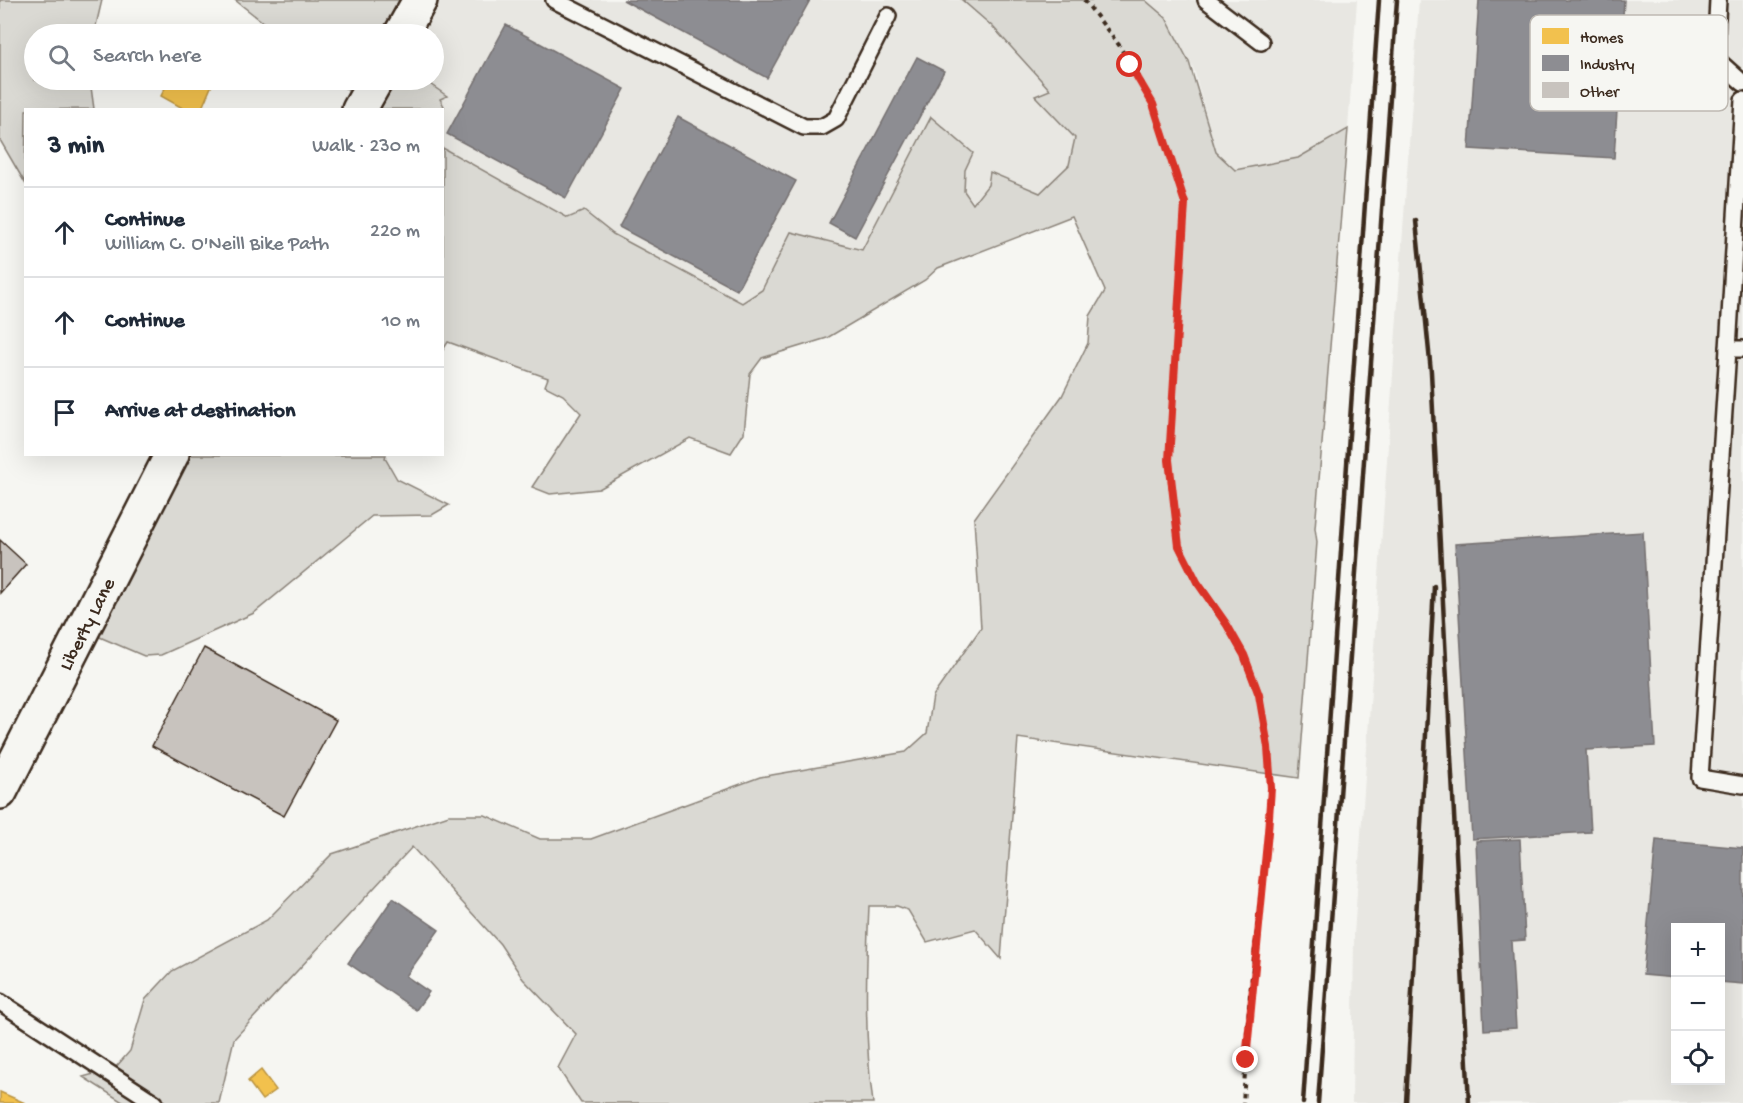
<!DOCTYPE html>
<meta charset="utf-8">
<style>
:root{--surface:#fff;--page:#f2f2f3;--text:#1f2937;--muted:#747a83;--line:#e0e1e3}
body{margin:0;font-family:"Gochi Hand",sans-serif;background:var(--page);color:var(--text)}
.controls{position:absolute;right:18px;bottom:18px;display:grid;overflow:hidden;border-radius:0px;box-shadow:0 6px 24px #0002}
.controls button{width:54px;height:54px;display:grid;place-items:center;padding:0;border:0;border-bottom:2px solid var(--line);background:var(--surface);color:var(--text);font:30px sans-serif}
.stop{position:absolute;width:18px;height:18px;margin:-14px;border:4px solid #d93025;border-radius:50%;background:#fff}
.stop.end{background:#d93025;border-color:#fff;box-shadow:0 2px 6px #0008}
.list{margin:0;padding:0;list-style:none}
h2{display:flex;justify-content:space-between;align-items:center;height:78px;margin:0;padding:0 24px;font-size:26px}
h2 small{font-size:20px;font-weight:400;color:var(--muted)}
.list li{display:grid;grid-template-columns:39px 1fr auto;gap:18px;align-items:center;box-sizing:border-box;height:90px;padding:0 24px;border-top:2px solid var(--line)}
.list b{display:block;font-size:22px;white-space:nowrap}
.list p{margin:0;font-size:20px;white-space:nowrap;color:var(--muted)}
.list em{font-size:20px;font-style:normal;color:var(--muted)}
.icon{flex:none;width:33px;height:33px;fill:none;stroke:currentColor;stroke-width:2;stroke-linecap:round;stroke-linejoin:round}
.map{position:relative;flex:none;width:1743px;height:1103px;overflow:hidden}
.search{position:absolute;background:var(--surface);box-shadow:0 6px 24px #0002;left:24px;top:24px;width:420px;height:66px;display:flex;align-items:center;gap:15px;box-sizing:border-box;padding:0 21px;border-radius:33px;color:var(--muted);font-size:22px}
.panel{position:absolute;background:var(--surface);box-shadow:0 6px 24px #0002;left:24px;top:108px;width:420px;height:348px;border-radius:0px}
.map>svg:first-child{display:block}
.built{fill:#e8e7e2;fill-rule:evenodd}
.green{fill:#dad9d3;stroke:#8a8278;stroke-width:1.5}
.homes{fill:#f2c14e;stroke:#bb9440;stroke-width:1.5}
.industry{fill:#8d8d92;stroke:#746f6f;stroke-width:1.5}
.building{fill:#c8c3be;stroke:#3b2a1e;stroke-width:1.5}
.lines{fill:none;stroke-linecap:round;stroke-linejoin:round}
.service-casing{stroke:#3b2a1e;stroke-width:20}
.tertiary-casing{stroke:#3b2a1e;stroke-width:38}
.path{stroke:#3b2a1e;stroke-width:4;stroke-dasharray:4.5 4.5;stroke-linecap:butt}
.service{stroke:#f6f6f2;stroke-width:15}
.tertiary{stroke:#f6f6f2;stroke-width:33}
.rail{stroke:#3b2a1e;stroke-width:4.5}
.route{stroke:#d93025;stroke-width:8}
.labels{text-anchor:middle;stroke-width:6;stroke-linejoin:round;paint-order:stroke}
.street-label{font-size:20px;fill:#3b2a1e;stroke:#f6f6f2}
.key{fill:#f6f6f2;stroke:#beb9b2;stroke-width:1.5}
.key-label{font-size:16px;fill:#3b2a1e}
</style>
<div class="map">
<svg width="1743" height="1103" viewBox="0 0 1743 1103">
<rect width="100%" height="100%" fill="#f6f6f2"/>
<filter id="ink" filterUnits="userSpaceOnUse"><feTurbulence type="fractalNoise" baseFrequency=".0167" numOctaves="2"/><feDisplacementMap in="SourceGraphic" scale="12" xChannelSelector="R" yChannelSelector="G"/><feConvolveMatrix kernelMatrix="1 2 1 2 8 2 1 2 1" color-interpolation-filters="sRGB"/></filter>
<g filter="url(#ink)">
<g class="built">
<polygon points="423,0 962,0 993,27 1049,90 1035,97 1075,138 1069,165 1040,193 990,172 988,185 974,202 964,191 965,170 931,118 862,250 791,232 762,290 742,303 613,234 584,211 568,218 443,148 441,109 444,106 440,98 447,96 424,80 434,80 434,34 404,34"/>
<polygon points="1145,0 1357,0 1348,129 1298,158 1235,170 1216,152 1194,70 1166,18"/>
<path d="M1419,0H1743V1103H1352L1354,935ZM1676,928H1720V1080H1676Z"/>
</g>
<g class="green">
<polygon points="0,0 102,0 94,34 34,34 34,80 90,80 94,109 26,110 25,183 0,140"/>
<polygon points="235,0 423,0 404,34 278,34"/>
<path d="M962,0H1145L1166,18L1189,62L1216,152L1235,170L1298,158L1348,129L1315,528L1317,542L1299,778L1018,738L1001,959L975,929L927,942L908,910L897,906H869C866,971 864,1038 873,1103H581L558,1068L576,1034L523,979L500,944L412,847L234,1039L219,1103H124L83,1077L115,1068L130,1051L145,1000L172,971L267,920L332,854L449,815H485L540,839H591L760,777L906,752L927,733L933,696L981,628L974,519L1062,396L1088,343L1090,316L1105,291L1072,216L938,268L925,280L827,338L762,358L750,374L744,433L731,453L690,438L599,489L550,494L532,487L581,413L563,395L545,386L548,378L448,342L443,350V148L568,218L584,211L613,234L742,303L762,290L791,232L862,250L931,117L973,153L965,170L964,191L973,204L988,185L990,172L1040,193L1069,165L1075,138L1035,96L1050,90L993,27Z"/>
<polygon points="335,80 424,80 447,96 440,99 444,106 441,109 361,109 364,103"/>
<polygon points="174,455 386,455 385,458 397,479 449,505 432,515 372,516 254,613 161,655 144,656 88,632"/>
</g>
<g class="homes">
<polygon points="169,80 214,80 201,110 186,110 161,96"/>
<polygon points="261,1070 276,1090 262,1100 248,1081"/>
<polygon points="0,1092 25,1103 0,1103"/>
</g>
<g class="industry">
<polygon points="623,0 810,0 767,78"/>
<polygon points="1479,0 1624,0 1614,158 1469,149"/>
<polygon points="506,25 625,89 566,198 447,134"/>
<polygon points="917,57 944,71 855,237 829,223"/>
<polygon points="678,117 796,181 737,290 619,227"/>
<polygon points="1643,532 1655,746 1586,750 1591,832 1472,839 1455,544"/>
<polygon points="1520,839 1525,940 1511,941 1516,1028 1484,1030 1476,841"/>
<polygon points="1656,840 1743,848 1743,984 1720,982 1720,928 1676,928 1676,978 1643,975"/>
<polygon points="393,898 439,930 406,976 429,992 416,1010 348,963"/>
</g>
<g class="building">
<polygon points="0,540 26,564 0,593"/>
<polygon points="204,648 336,720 284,816 152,746"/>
</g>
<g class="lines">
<defs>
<g id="service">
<polyline points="554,0 804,127 822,127 836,119 888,16"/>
<polyline points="1206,0 1261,42"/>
<polyline points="1718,0 1715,58 1743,83"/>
<polyline points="1743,100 1728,349 1743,349"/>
<polyline points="1728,349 1700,778 1743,785"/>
<polyline points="0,1002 155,1103"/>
</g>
<g id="tertiary">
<polyline points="401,34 420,0"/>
<polyline points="359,110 376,80"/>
<path id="s1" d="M0,792L172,454"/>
</g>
</defs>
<use href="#service" class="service-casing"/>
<use href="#tertiary" class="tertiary-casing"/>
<polyline class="path" points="1084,0 1119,45 1153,104 1185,203 1169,460 1179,546 1197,582 1227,625 1243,655 1259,695 1268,747 1271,788 1268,832 1250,995 1243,1103"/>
<use href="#service" class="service"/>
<use href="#tertiary" class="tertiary"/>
<g class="rail">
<polyline points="1416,221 1431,372 1469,1103"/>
<polyline points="1303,1103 1379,0"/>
<polyline points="1318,1103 1397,0"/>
<polyline points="1406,1103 1434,586"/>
</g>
</g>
</g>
<g class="lines" filter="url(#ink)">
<polyline class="route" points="1130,65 1153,104 1185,203 1169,460 1179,546 1197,582 1227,625 1244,655 1259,695 1268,747 1271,788 1268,832 1246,1060"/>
</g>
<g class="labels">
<g class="street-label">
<text dy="7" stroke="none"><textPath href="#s1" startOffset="189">Liberty Lane</textPath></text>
</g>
</g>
<rect x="1530" y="15" width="198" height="96" rx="9" class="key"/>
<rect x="1542" y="28" width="27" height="16" fill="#f2c14e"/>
<rect x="1542" y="55" width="27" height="16" fill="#8d8d92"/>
<rect x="1542" y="82" width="27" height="16" fill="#c8c3be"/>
<g class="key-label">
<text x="1580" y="42">Homes</text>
<text x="1580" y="69">Industry</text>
<text x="1580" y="96">Other</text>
</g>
</svg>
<div class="controls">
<button>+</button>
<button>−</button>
<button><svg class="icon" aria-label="locate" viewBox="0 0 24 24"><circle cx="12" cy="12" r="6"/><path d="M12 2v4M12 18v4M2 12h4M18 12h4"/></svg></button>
</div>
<div class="stop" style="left:1130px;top:65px"></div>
<div class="stop end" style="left:1246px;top:1060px"></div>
<div class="search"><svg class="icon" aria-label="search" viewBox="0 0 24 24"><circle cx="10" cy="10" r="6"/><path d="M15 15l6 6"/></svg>Search here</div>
<section class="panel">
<h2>3 min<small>Walk · 230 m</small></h2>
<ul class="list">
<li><svg class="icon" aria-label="ahead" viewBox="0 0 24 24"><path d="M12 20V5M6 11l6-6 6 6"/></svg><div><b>Continue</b><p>William C. O'Neill Bike Path</p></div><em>220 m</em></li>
<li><svg class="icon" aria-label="ahead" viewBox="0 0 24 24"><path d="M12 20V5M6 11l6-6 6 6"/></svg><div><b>Continue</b></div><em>10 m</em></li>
<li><svg class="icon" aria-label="arrive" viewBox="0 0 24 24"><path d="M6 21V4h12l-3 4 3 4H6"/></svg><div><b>Arrive at destination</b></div></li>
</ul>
</section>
</div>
